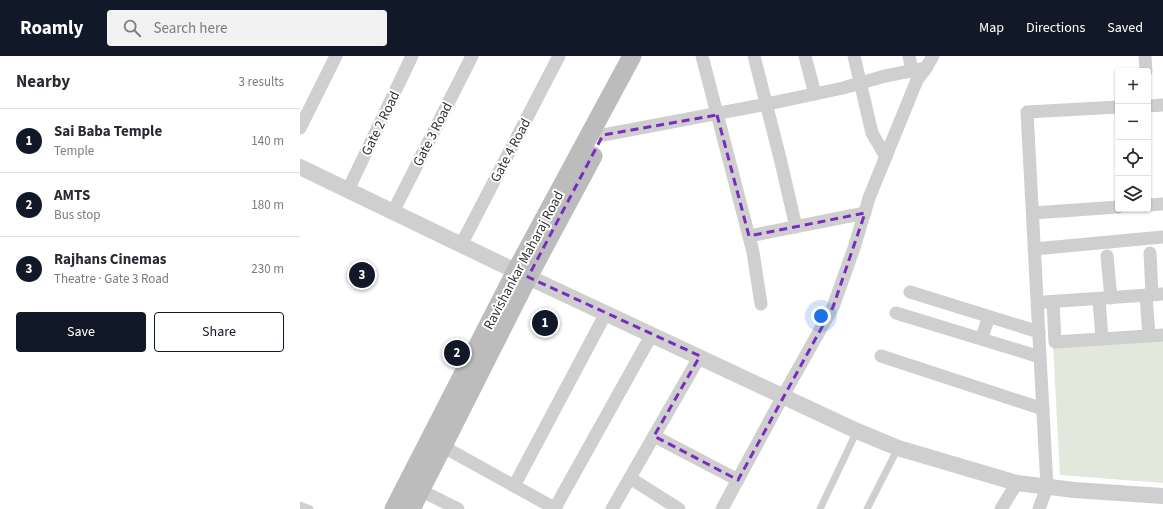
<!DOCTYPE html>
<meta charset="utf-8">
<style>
:root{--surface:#fff;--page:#f2f2f3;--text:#2b2b33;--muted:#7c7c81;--line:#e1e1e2;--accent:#111827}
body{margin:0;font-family:"Source Sans 3",sans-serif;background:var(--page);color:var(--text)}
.controls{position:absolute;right:12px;top:12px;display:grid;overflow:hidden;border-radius:4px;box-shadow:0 1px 3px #0004}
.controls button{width:36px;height:36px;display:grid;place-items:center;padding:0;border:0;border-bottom:1px solid var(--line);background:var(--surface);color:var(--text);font:20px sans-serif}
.you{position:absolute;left:521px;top:260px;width:14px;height:14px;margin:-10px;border:3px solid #fff;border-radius:50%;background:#1a73e8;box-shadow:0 0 0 6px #1a73e833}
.badge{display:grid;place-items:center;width:26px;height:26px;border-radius:50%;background:var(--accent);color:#fff;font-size:13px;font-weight:700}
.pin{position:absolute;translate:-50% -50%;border:2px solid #fff;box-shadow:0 1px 4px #0006}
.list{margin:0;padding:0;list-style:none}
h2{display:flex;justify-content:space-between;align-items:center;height:52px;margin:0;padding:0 16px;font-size:17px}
h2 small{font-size:13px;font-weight:400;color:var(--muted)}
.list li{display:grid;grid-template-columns:26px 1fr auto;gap:12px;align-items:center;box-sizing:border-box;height:64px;padding:0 16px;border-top:1px solid var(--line)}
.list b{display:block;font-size:15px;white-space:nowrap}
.list p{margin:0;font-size:13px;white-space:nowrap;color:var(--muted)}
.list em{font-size:13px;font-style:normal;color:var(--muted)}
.actions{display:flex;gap:8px;padding:12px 16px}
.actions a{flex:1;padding:9px 0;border:1px solid var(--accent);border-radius:4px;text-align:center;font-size:14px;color:var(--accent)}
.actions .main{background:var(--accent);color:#fff}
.icon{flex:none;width:22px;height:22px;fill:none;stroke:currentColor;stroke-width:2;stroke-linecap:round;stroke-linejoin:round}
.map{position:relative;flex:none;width:863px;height:453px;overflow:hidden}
header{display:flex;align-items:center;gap:24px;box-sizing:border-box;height:56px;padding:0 20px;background:var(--accent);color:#fff}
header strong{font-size:19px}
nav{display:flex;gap:22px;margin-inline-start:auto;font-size:14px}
.search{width:280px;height:36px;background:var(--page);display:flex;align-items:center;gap:10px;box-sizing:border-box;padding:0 14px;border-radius:4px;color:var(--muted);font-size:15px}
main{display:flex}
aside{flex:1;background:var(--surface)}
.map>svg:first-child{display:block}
.green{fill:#e3e8dc}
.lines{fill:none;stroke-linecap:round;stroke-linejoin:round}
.service{stroke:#cfcfcf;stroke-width:7}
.minor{stroke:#cfcfcf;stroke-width:13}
.tertiary{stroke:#cfcfcf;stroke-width:16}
.secondary{stroke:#bcbcbc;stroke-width:19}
.marked{fill:none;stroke:#7b2cbf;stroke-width:3;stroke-dasharray:8 5;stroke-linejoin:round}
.labels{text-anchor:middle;stroke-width:4;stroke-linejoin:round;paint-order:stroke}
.street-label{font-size:14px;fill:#323232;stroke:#fff}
</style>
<header>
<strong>Roamly</strong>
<div class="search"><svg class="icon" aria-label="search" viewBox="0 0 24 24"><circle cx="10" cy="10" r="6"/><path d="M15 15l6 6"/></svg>Search here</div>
<nav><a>Map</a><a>Directions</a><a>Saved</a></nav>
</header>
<main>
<aside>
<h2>Nearby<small>3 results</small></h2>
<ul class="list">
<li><span class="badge">1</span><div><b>Sai Baba Temple</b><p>Temple</p></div><em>140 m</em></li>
<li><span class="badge">2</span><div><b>AMTS</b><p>Bus stop</p></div><em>180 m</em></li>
<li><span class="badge">3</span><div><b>Rajhans Cinemas</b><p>Theatre · Gate 3 Road</p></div><em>230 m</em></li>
</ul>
<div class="actions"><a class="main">Save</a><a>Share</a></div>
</aside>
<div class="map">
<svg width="863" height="453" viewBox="0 0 863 453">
<rect width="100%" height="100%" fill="#fff"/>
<polygon class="green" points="863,284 863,427 760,419 753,290"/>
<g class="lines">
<g class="service">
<polyline points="0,449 10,453"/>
<polyline points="520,453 557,375"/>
<polyline points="567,453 598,392"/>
</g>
<g class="minor">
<polyline points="402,0 453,196 461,248"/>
<polyline points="454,0 480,102 496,171"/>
<polyline points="505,0 515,38"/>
<polyline points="554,0 572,77 586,101"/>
<polyline points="609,0 612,15"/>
<polyline points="845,0 846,15"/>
<polyline points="848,50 863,49"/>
<polyline points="0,72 36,0"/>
<polyline points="303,79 467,48 543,32 585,20 626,12"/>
<polyline points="48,134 112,0"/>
<polyline points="848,149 863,148"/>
<polyline points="93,156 172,0"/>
<polyline points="733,157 818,151"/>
<polyline points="449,180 565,157"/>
<polyline points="161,189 259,0"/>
<polyline points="734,193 863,181"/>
<polyline points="850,197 852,238"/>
<polyline points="807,200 811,242"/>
<polyline points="610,236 739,276"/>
<polyline points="846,239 849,280"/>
<polyline points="799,243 802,283"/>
<polyline points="745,246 863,238"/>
<polyline points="753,246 755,286 863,279"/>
<polyline points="596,257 740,301"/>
<polyline points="681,283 689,261"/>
<polyline points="581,300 743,353"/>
<polyline points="354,380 438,424"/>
<polyline points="142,390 256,453"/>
<polyline points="330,422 379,453"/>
<polyline points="214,430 306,257"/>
<polyline points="120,434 158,453"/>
<polyline points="255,452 352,278"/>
<polyline points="312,453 400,300"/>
<polyline points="422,453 483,340 533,251 554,192 569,142 617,24 626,12 633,0"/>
<polyline points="701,453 717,427"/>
<polyline points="739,453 747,431 727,56 818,51"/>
</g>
<polyline class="tertiary" points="0,111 228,221 557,375 598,392 717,427 774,434 863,440"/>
<g class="secondary">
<polyline points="94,453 216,215 332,0"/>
<polyline points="111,453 228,221 293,100"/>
</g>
</g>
<path class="marked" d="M417,59L449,180L565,157L533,251L438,424L354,380L400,300L228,221L303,79Z"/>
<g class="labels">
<g class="street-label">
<text transform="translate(80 67) rotate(-64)" y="5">Gate 2 Road</text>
<text transform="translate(132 78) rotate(-63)" y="5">Gate 3 Road</text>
<text transform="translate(210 94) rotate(-62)" y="5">Gate 4 Road</text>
<text transform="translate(223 204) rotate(-62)" y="5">Ravishankar Maharaj Road</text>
</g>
</g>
</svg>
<div class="controls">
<button>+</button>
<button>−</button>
<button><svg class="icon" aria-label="locate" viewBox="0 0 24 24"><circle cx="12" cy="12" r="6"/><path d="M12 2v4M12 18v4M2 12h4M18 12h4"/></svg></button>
<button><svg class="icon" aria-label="layers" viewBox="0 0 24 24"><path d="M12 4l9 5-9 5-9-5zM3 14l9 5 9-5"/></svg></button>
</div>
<div class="you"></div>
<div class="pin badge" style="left:245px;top:267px">1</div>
<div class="pin badge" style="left:157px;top:297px">2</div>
<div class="pin badge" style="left:62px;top:219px">3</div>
</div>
</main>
